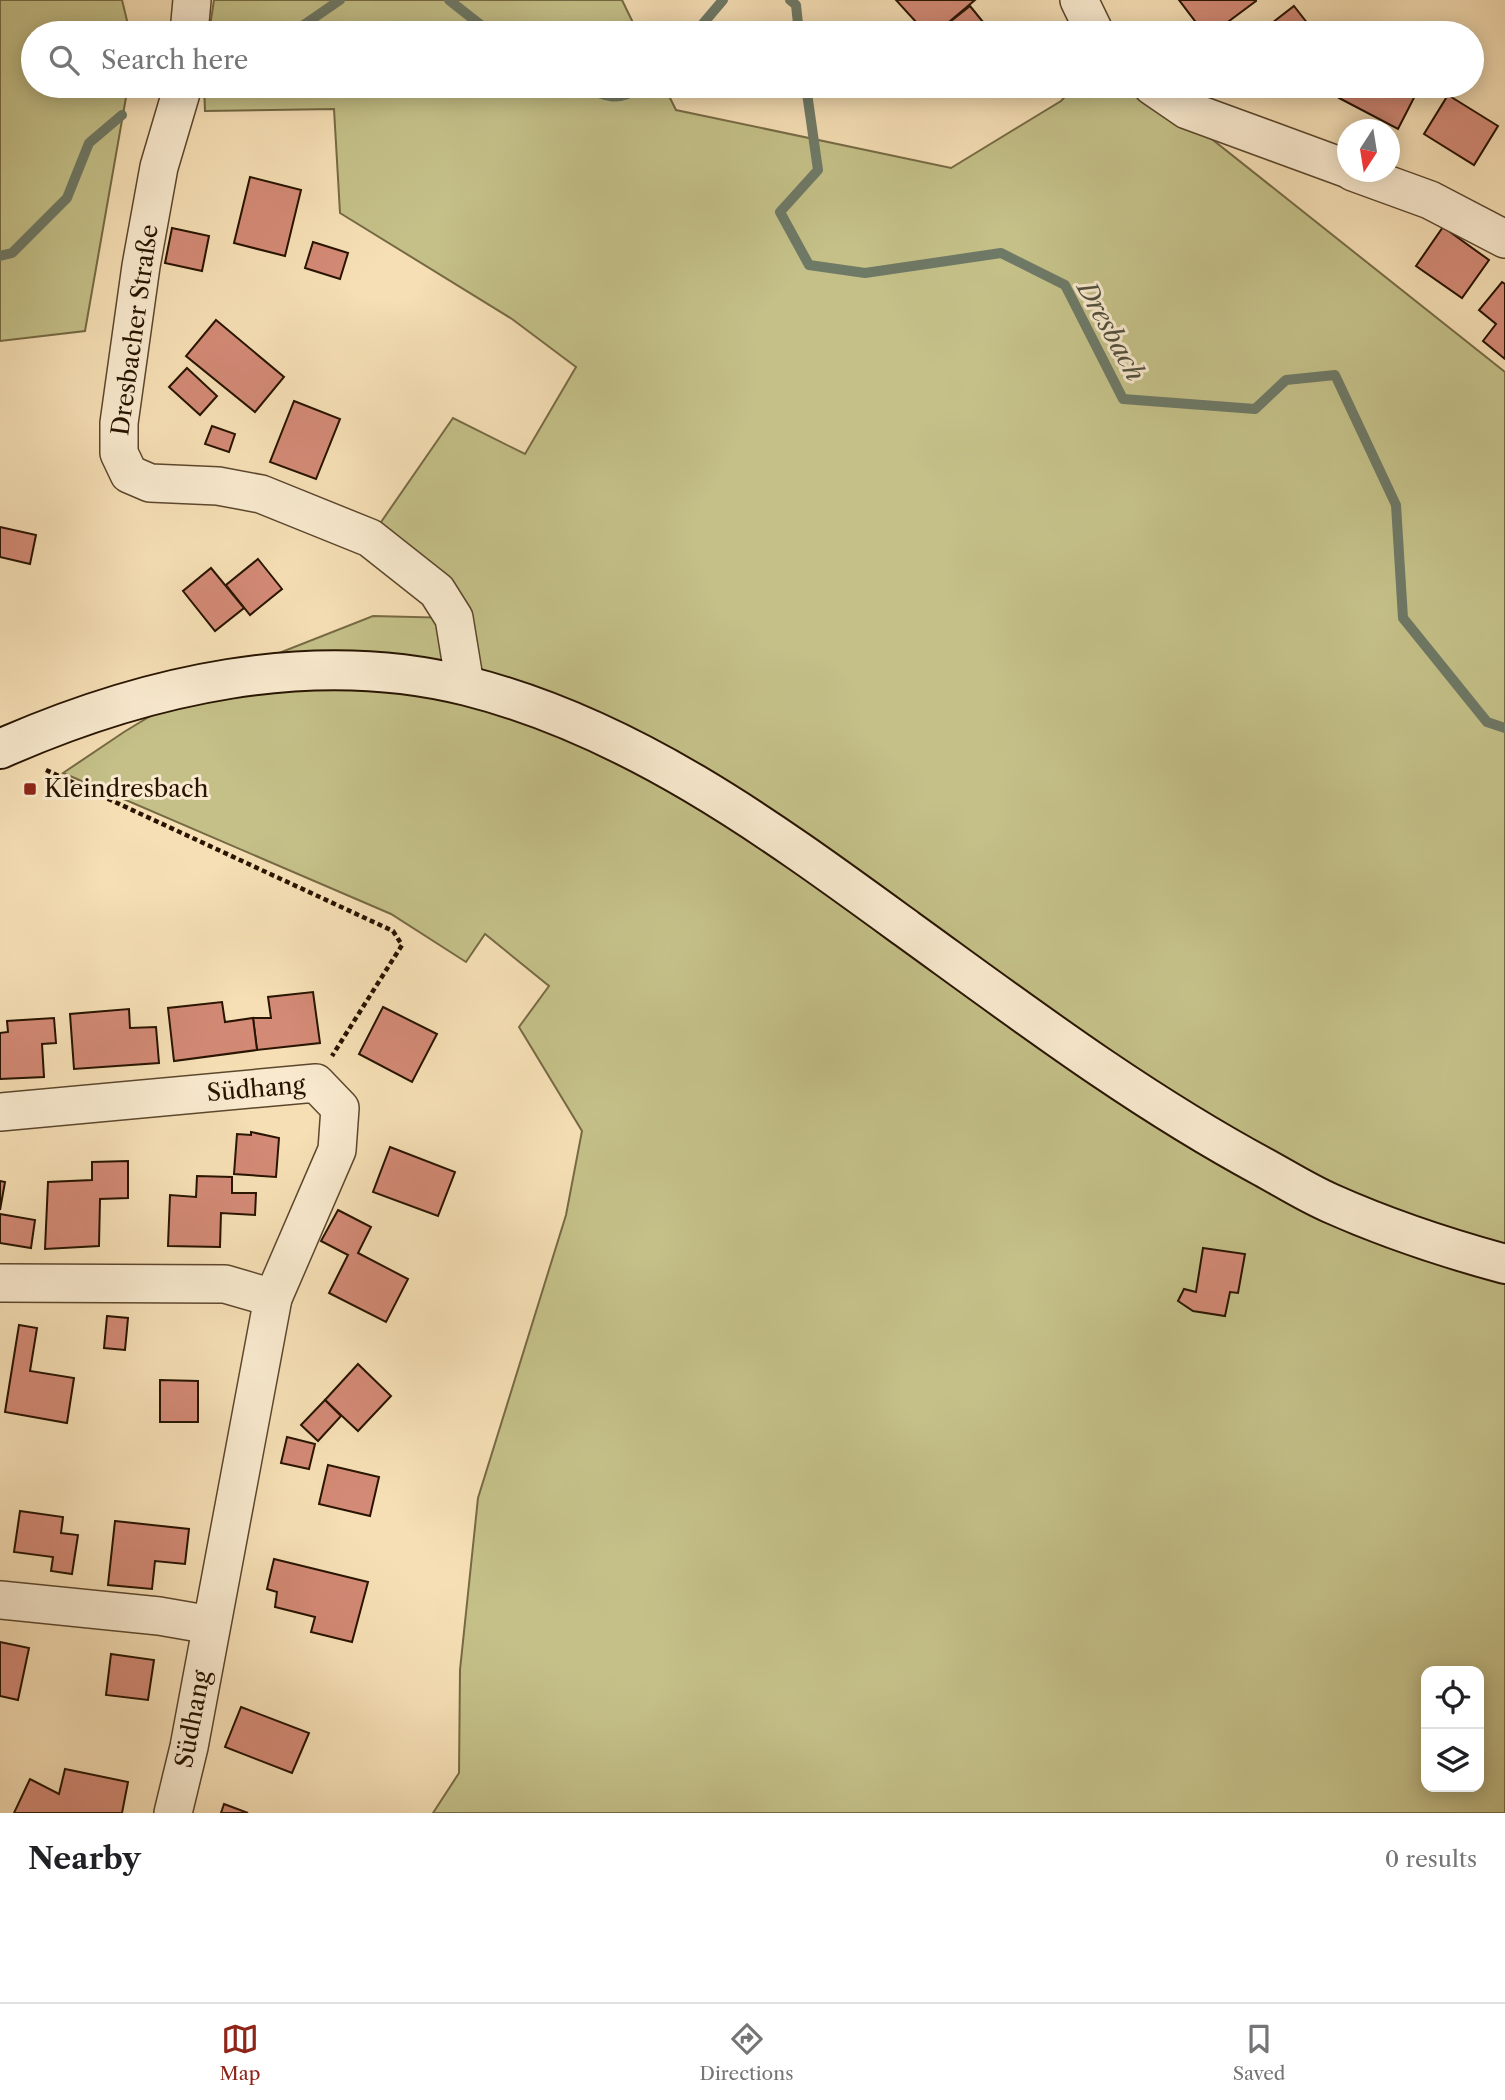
<!DOCTYPE html>
<meta charset="utf-8">
<style>
:root{--surface:#fff;--page:#f2f2f2;--text:#202124;--muted:#757577;--line:#e0e0e0;--accent:#8f2418}
body{margin:0;font-family:"Libre Caslon Text",serif;background:var(--page);color:var(--text)}
.controls{position:absolute;right:21px;bottom:21px;display:grid;overflow:hidden;border-radius:14px;box-shadow:0 4px 18px #0003}
.controls button{width:63px;height:63px;display:grid;place-items:center;padding:0;border:0;border-bottom:2px solid var(--line);background:var(--surface);color:var(--text);font:35px sans-serif}
.compass{position:absolute;left:1337px;top:119px;width:63px;height:63px;border-radius:50%;background:var(--surface);box-shadow:0 4px 18px #0003;rotate:192deg}
.list{margin:0;padding:0;list-style:none}
h2{display:flex;justify-content:space-between;align-items:center;height:91px;margin:0;padding:0 28px;font-size:30px}
h2 small{font-size:23px;font-weight:400;color:var(--muted)}
.icon{flex:none;width:38px;height:38px;fill:none;stroke:currentColor;stroke-width:2;stroke-linecap:round;stroke-linejoin:round}
.map{position:relative;flex:none;width:1505px;height:1813px;overflow:hidden}
.search{position:absolute;background:var(--surface);box-shadow:0 4px 18px #0003;left:21px;right:21px;top:21px;height:77px;display:flex;align-items:center;gap:18px;box-sizing:border-box;padding:0 24px;border-radius:38px;color:var(--muted);font-size:26px}
.sheet{height:189px;background:var(--surface)}
nav{display:flex;justify-content:space-around;align-items:center;box-sizing:border-box;height:98px;border-top:2px solid var(--line);background:var(--surface);font-size:19px;color:var(--muted)}
nav a{display:grid;justify-items:center;gap:4px}
nav .on{color:var(--accent)}
.map>svg:first-child{display:block}
.green{fill:#c4c088;stroke:#766a44;stroke-width:2;fill-rule:evenodd}
.lines{fill:none;stroke-linecap:round;stroke-linejoin:round}
.stream{stroke:#6e7966;stroke-width:10}
.building{fill:#d38a76;stroke:#281400;stroke-width:2}
.minor-casing{stroke:#5c472d;stroke-width:40}
.secondary-casing{stroke:#281400;stroke-width:42}
.path{stroke:#281400;stroke-width:4.5;stroke-dasharray:5 3.5;stroke-linecap:butt}
.minor{stroke:#f9eacf;stroke-width:37}
.secondary{stroke:#f9eacf;stroke-width:38}
.poi-dot{fill:#8f2418;stroke:#f9eacf;stroke-width:2.5}
.labels{text-anchor:middle;stroke-width:6;stroke-linejoin:round;paint-order:stroke}
.street-label{font-size:24px;fill:#281400;stroke:#f9eacf}
.poi-label{font-size:24px;fill:#281400;stroke:#f9eacf;text-anchor:start}
.water-label{font-size:26px;font-style:italic;fill:#514f3c;stroke:#f9eacf}
</style>
<div class="map">
<svg width="1505" height="1813" viewBox="0 0 1505 1813">
<rect width="100%" height="100%" fill="#f6dfb5"/>
<filter id="stains"><feTurbulence type="fractalNoise" baseFrequency=".00286" numOctaves="4"/><feColorMatrix values="0 0 0 0 .2 0 0 0 0 .09 0 0 0 0 .02 0 0 0 .5 -.17"/></filter>
<radialGradient id="worn" r=".72"><stop offset=".6" stop-color="#630" stop-opacity="0"/><stop offset="1" stop-color="#630" stop-opacity=".3"/></radialGradient>
<g class="green">
<polygon points="0,0 122,0 130,33 33,33 33,86 128,86 85,331 0,341"/>
<polygon points="214,0 622,0 638,33 209,33"/>
<path d="M204,86H664L676,110L951,168L1061,101L1075,86H1145L1505,372V1813H433L459,1773L460,1670L478,1498L566,1215L582,1131L519,1027L549,986L485,934L466,962L391,914L63,773L124,732L208,681L373,616L453,618L370,538L453,418L525,454L576,367L512,319L340,213L334,109L205,111ZM1426,1671H1479V1787H1426Z"/>
</g>
<g class="lines">
<g class="stream">
<polyline points="449,0 491,33"/>
<polyline points="790,0 796,5 799,33"/>
<polyline points="292,33 340,0"/>
<polyline points="695,33 723,0"/>
<path d="M583,86C605,97 620,103 640,86"/>
<polyline points="806,86 818,170 780,212 809,265 865,273 1001,253 1065,285 1123,399 1255,409 1286,380 1335,375 1396,505 1403,618 1487,722 1505,728"/>
<polyline points="0,256 12,253 67,198 89,143 122,115"/>
</g>
</g>
<g class="building">
<polygon points="896,0 975,0 936,33 926,33"/>
<polygon points="1179,0 1256,0 1256,1 1213,33 1204,33"/>
<polygon points="970,6 992,33 936,33"/>
<polygon points="1294,6 1315,33 1259,33"/>
<polygon points="962,86 976,86 967,93"/>
<polygon points="1279,86 1303,86 1288,97"/>
<polygon points="1345,86 1420,86 1398,129 1339,98"/>
<polygon points="1448,95 1498,126 1474,165 1424,134"/>
<polygon points="250,177 301,190 285,256 234,243"/>
<polygon points="1443,227 1489,260 1462,298 1416,266"/>
<polygon points="172,228 209,236 202,271 165,263"/>
<polygon points="313,242 348,253 340,279 305,268"/>
<polygon points="1502,282 1505,284 1505,359 1483,341 1496,324 1479,310"/>
<polygon points="216,320 284,377 255,412 186,356"/>
<polygon points="187,368 217,396 200,415 169,387"/>
<polygon points="294,401 340,419 316,479 270,462"/>
<polygon points="212,426 235,434 229,452 205,444"/>
<polygon points="0,527 36,535 30,564 0,557"/>
<polygon points="258,559 282,589 250,615 226,585"/>
<polygon points="211,568 244,608 215,631 183,591"/>
<polygon points="313,992 320,1043 257,1050 253,1018 271,1018 268,997"/>
<polygon points="222,1002 225,1022 253,1018 257,1050 174,1061 168,1008"/>
<polygon points="383,1007 437,1034 412,1082 359,1054"/>
<polygon points="129,1009 130,1028 156,1027 159,1063 74,1069 70,1014"/>
<polygon points="54,1018 56,1043 42,1044 44,1077 0,1079 0,1033 8,1032 7,1021"/>
<polygon points="251,1132 279,1138 276,1177 234,1174 237,1134 251,1135"/>
<polygon points="390,1147 455,1172 438,1216 373,1192"/>
<polygon points="128,1161 128,1198 100,1199 99,1246 45,1249 48,1182 92,1180 92,1162"/>
<polygon points="197,1176 232,1177 232,1193 256,1193 255,1215 221,1213 220,1247 168,1246 170,1195 196,1197"/>
<polygon points="0,1181 5,1182 0,1210"/>
<polygon points="338,1210 371,1227 358,1253 408,1279 386,1322 329,1293 348,1255 321,1241"/>
<polygon points="0,1214 35,1220 31,1248 0,1243"/>
<polygon points="1203,1248 1245,1254 1238,1293 1230,1292 1225,1316 1193,1311 1178,1301 1184,1289 1196,1292"/>
<polygon points="107,1316 128,1318 125,1350 104,1348"/>
<polygon points="19,1325 37,1328 30,1371 74,1378 67,1423 5,1412"/>
<polygon points="358,1364 391,1396 358,1431 325,1400"/>
<polygon points="160,1380 198,1381 198,1422 160,1422"/>
<polygon points="325,1400 341,1416 318,1441 301,1425"/>
<polygon points="287,1437 315,1444 309,1469 281,1463"/>
<polygon points="328,1465 379,1477 370,1516 319,1504"/>
<polygon points="20,1511 63,1517 61,1533 78,1535 72,1574 51,1571 53,1557 14,1552"/>
<polygon points="115,1521 189,1529 185,1564 155,1561 152,1589 108,1585"/>
<polygon points="274,1559 368,1582 352,1642 311,1632 315,1617 275,1607 277,1592 267,1589"/>
<polygon points="0,1642 29,1648 18,1700 0,1696"/>
<polygon points="111,1654 154,1660 148,1700 106,1695"/>
<polygon points="241,1707 309,1733 292,1773 225,1747"/>
<polygon points="65,1769 128,1782 122,1813 14,1813 30,1779 59,1794"/>
<polygon points="224,1804 248,1813 221,1813"/>
</g>
<g class="lines">
<defs>
<g id="minor">
<polyline points="1079,0 1095,33"/>
<polyline points="189,33 192,0"/>
<polyline points="183,86 159,167 141,266 119,423 119,453 129,474 150,483 218,486 261,494 370,538 437,591 454,618 465,685"/>
<polyline points="1152,86 1187,110 1348,169"/>
<polyline points="1353,172 1430,200 1505,239"/>
<polyline points="0,1112 316,1083 340,1108 337,1150 273,1298 189,1747 173,1813"/>
<polyline points="0,1283 225,1284 273,1298"/>
<polyline points="0,1600 159,1616 211,1625"/>
</g>
<path id="secondary" d="M0,749C145,685 311,647 467,686C633,728 771,830 907,929C1023,1013 1137,1099 1263,1167C1285,1179 1307,1193 1330,1203C1386,1228 1446,1248 1505,1264"/>
</defs>
<use href="#minor" class="minor-casing"/>
<use href="#secondary" class="secondary-casing"/>
<polyline class="path" points="46,770 393,931 402,945 332,1056"/>
<use href="#minor" class="minor"/>
<use href="#secondary" class="secondary"/>
</g>
<rect class="poi-dot" x="23" y="782" width="14" height="14" rx="3.5"/>
<g class="labels">
<g class="street-label">
<text transform="translate(135 330) rotate(-82)" y="8">Dresbacher Straße</text>
<text transform="translate(256 1089) rotate(-5)" y="8">Südhang</text>
<text transform="translate(193 1719) rotate(-79)" y="8">Südhang</text>
</g>
<g class="poi-label">
<text x="44" y="797">Kleindresbach</text>
</g>
<g class="water-label">
<text transform="translate(1111 331) rotate(61)" y="9">Dresbach</text>
</g>
</g>
<rect width="100%" height="100%" filter="url(#stains)"/>
<rect width="100%" height="100%" fill="url(#worn)"/>
</svg>
<div class="controls">
<button><svg class="icon" aria-label="locate" viewBox="0 0 24 24"><circle cx="12" cy="12" r="6"/><path d="M12 2v4M12 18v4M2 12h4M18 12h4"/></svg></button>
<button><svg class="icon" aria-label="layers" viewBox="0 0 24 24"><path d="M12 4l9 5-9 5-9-5zM3 14l9 5 9-5"/></svg></button>
</div>
<svg class="compass" viewBox="-18 -18 36 36"><path d="M0-13l5 13h-10z" fill="#e53935"/><path d="M0 13l5-13h-10z" fill="#757577"/></svg>
<div class="search"><svg class="icon" aria-label="search" viewBox="0 0 24 24"><circle cx="10" cy="10" r="6"/><path d="M15 15l6 6"/></svg>Search here</div>
</div>
<section class="sheet">
<h2>Nearby<small>0 results</small></h2>
<ul class="list">
</ul>
</section>
<nav>
<a class="on"><svg class="icon" aria-label="map" viewBox="0 0 24 24"><path d="M3 6l6-2 6 2 6-2v14l-6 2-6-2-6 2zM9 4v14M15 6v14"/></svg>Map</a>
<a><svg class="icon" aria-label="directions" viewBox="0 0 24 24"><path d="M12 3l9 9-9 9-9-9zM9 14v-3h6M13 9l2 2-2 2"/></svg>Directions</a>
<a><svg class="icon" aria-label="saved" viewBox="0 0 24 24"><path d="M7 4h10v16l-5-4-5 4z"/></svg>Saved</a>
</nav>
